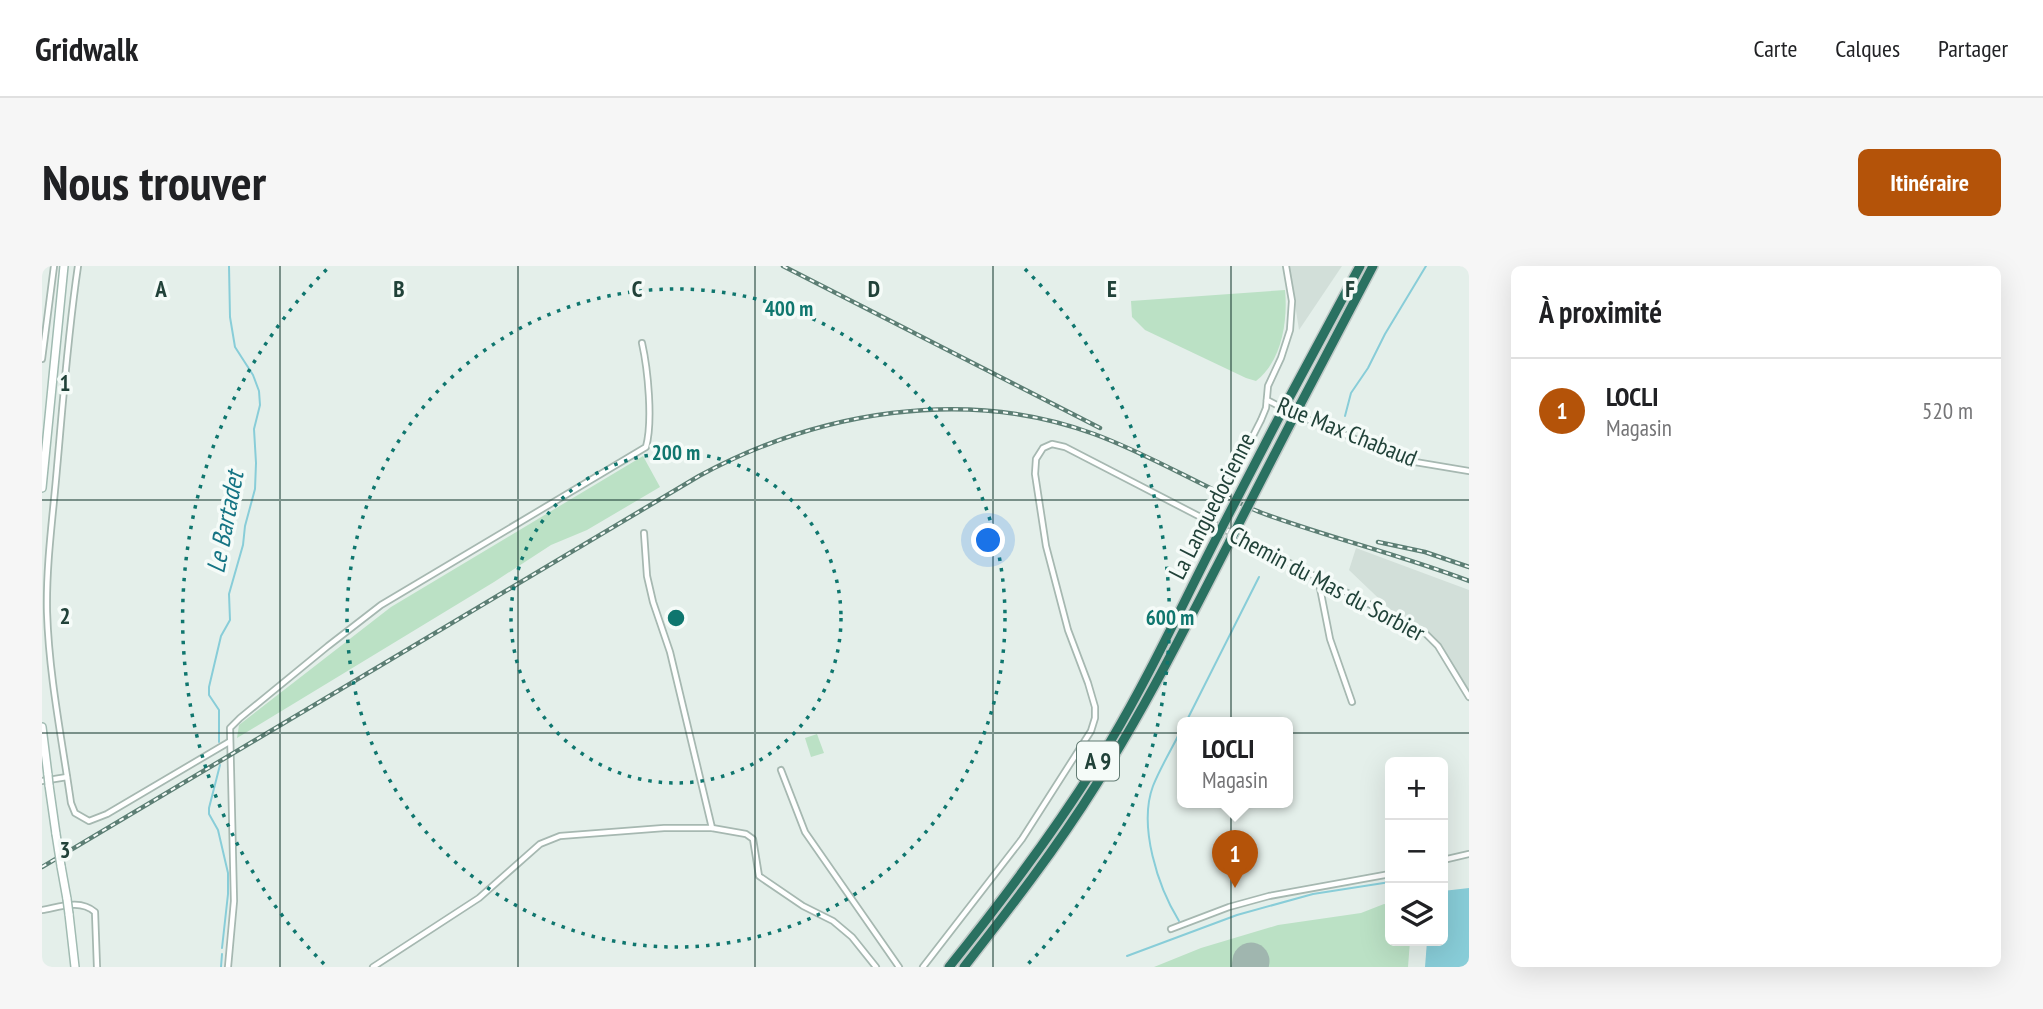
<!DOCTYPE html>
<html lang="fr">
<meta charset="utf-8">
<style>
:root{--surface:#fff;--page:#f6f6f6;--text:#202124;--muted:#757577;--line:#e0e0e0;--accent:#b45309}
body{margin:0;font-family:"PT Sans Narrow",sans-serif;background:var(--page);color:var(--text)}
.controls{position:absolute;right:21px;bottom:21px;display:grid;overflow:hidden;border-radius:10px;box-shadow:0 7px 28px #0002}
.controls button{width:63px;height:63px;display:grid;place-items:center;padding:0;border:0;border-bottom:2px solid var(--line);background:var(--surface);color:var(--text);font:35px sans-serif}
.you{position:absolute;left:947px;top:275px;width:24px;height:24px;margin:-18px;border:5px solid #fff;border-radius:50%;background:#1a73e8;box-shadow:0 0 0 10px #1a73e833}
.badge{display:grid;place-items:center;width:46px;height:46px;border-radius:50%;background:var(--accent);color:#fff;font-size:23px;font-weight:700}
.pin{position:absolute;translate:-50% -58px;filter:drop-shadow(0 2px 4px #0008)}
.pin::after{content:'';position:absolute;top:37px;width:24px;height:21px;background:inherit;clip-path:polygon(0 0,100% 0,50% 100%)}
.popup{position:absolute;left:1135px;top:451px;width:116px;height:91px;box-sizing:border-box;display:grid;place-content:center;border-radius:10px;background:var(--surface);filter:drop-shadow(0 2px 5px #0005);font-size:23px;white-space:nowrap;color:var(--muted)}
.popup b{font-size:26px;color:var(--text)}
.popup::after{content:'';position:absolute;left:50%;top:100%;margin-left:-14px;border:14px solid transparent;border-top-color:var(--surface)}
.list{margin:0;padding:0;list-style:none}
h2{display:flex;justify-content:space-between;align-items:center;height:91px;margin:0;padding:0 28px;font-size:30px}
h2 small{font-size:23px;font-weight:400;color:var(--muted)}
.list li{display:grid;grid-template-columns:46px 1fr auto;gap:21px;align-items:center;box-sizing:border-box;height:105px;padding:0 28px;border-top:2px solid var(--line)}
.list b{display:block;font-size:26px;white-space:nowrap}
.list p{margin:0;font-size:23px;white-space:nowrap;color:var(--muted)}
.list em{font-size:23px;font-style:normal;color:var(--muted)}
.icon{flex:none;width:38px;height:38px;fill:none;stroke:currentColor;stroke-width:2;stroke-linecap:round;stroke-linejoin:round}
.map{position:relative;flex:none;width:1427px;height:701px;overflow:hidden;border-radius:10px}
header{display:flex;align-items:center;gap:42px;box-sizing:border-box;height:98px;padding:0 35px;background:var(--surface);border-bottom:2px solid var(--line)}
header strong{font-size:33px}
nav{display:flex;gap:38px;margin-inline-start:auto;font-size:24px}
.intro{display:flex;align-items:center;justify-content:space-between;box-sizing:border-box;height:168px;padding:0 42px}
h1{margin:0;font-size:49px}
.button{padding:18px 32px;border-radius:10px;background:var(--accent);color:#fff;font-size:24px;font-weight:700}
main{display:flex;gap:42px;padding:0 42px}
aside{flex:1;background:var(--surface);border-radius:10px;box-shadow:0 7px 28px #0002}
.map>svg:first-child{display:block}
.built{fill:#d2dfd9}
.green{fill:#bbe1c5}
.water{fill:#88cdd8}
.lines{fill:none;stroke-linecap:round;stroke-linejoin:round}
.stream{stroke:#88cdd8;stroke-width:2}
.runway{stroke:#a0b6af;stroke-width:37}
.minor-casing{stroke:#a6b8b1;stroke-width:8}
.secondary-casing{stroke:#a1bbb2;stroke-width:10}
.motorway-casing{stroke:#c1cac8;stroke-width:12}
.minor{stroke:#fff;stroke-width:4.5}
.secondary{stroke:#fff;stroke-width:7}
.motorway{stroke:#2a7161;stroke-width:9}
.rail-casing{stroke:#5c7e74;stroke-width:4.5}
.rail{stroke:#f5fbf8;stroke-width:2;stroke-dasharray:5;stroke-linecap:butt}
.minor-bridge-casing{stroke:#a6b8b1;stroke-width:8;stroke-linecap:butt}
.secondary-bridge-casing{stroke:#a1bbb2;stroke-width:10;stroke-linecap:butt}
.motorway-bridge-casing{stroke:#c1cac8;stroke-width:12;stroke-linecap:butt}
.minor-bridge{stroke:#fff;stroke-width:4.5}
.secondary-bridge{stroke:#fff;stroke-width:7}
.motorway-bridge{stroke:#2a7161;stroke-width:9}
.grid{fill:none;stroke:#214239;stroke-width:2;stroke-opacity:0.55}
.ring{fill:none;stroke:#0f766e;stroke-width:3.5;stroke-dasharray:3.5 7}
.labels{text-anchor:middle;stroke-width:7;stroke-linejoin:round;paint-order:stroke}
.shield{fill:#f5fbf8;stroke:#617a72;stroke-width:2}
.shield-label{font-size:23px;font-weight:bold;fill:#214239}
.street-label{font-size:24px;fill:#214239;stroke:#f5fbf8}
.water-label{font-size:26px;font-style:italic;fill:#157484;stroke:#f5fbf8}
.grid-label{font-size:23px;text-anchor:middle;font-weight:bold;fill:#214239;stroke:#f5fbf8;stroke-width:7;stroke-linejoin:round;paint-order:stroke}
.centre{fill:#0f766e;stroke:#f5fbf8;stroke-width:3.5}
.ring-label{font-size:21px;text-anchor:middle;font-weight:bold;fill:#0f766e;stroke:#f5fbf8;stroke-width:7;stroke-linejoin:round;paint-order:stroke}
</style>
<header>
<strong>Gridwalk</strong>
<nav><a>Carte</a><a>Calques</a><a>Partager</a></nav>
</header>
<div class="intro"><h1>Nous trouver</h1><a class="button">Itinéraire</a></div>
<main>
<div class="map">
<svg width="1427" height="701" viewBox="0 0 1427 701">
<rect width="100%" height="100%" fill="#e4efea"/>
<g class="built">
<polygon points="1247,0 1300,0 1257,64"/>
<polygon points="1314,282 1427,324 1427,428 1397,378 1386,366 1352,347 1307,304"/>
</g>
<g class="green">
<path d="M1243,24C1246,54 1240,95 1214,115L1204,112L1103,64L1090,51L1089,35Z"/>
<polygon points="601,190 618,221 545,264 509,279 452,316 195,472 197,459 349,341"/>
<polygon points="775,468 782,487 769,491 763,472"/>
<polygon points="1342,638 1348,639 1348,675 1368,675 1366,701 1112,701 1159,682 1236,659 1319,647"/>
</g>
<polygon class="water" points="1427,622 1427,701 1383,701 1385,675 1401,675 1401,625"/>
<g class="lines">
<g class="stream">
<polyline points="1303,150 1309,127 1326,102 1343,68 1384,0"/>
<polyline points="1144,456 1217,311"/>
<polyline points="177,476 177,444 167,429 167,421 179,370 188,354 187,328 201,279 203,260 213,223 214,197 212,163 218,139 217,125 211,109 193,81 188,51 187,0"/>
<polyline points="178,499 167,542 167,548 176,564 186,607 186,628 180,682"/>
<path d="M1137,655C1116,621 1096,560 1111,520C1119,500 1131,481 1140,462"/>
<polyline points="1085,690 1195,649 1271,628 1348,616"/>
<polyline points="179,701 180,688"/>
</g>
<polyline class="runway" points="1208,701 1209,695"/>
<defs>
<g id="minor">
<path d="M36,0C26,67 21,135 15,202C11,250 4,298 5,346C7,410 20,474 29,537L33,547L47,555L65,548L187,476"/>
<polyline points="0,93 12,0"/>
<polyline points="1225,134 1250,147 1367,195 1427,205"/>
<polyline points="1219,154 1224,142 1226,120 1239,92 1248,64 1250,35 1244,0"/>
<polyline points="1165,253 1178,235"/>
<polyline points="602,267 605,310 611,336 628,386 670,562"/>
<polyline points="1276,312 1288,373 1310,436"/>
<polyline points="739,504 763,566 857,701"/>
<polyline points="0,515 25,511"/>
<polyline points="1401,594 1427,588"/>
<path d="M0,644C18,641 38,633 53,646L55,701"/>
<polyline points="1129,663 1187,641 1227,630 1348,608"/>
<path d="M186,701L192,635L188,462L198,452L286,380L339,339L604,181C611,155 606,104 600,77"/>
<polyline points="331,701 437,632 498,578 518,570 622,562 670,562 704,568 711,573 717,610 761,640 791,655 810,671 834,701"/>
<polyline points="881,701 980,573 1049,465 1053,452 1053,441 1046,417 1026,364 1004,280 993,208 994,193 1001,182 1010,178 1023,181 1383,367 1396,380 1427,431"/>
</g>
<g id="secondary">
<polyline points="0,222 22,0"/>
<polyline points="0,461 6,509"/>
<polyline points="7,519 14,568"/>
<polyline points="19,600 25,633"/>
<polyline points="27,648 33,701"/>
</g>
<g id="motorway">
<polyline points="1246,134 1318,0"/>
<polyline points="1258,139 1331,0"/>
<path d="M907,701C965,629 1020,556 1068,476C1108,409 1140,339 1176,269"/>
<path d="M922,701C968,642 1014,583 1054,519C1104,441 1145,358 1188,275"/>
</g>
</defs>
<use href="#minor" class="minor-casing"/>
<use href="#secondary" class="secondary-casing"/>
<use href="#motorway" class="motorway-casing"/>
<use href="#minor" class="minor"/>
<use href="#secondary" class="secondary"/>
<use href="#motorway" class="motorway"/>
<defs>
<g id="rail">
<polyline points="741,0 1058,162"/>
<polyline points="1336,276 1383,286 1427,301"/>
<path d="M0,601L657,210C775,146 922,120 1052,168C1093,183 1133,205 1172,224C1188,232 1204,241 1220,247C1288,272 1359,289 1427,315"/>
</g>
</defs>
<use href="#rail" class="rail-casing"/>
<use href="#rail" class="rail"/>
<defs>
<polyline id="minor-bridge" points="1178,235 1219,154"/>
<g id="secondary-bridge">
<polyline points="6,509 7,519"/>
<polyline points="14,568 19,600"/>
<polyline points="25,633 27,648"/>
</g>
<g id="motorway-bridge">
<polyline points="1176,269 1246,134"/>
<polyline points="1188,275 1258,139"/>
</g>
</defs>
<use href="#minor-bridge" class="minor-bridge-casing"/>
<use href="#secondary-bridge" class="secondary-bridge-casing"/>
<use href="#motorway-bridge" class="motorway-bridge-casing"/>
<use href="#minor-bridge" class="minor-bridge"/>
<use href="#secondary-bridge" class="secondary-bridge"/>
<use href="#motorway-bridge" class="motorway-bridge"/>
</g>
<path class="grid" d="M238,0V701M476,0V701M713,0V701M951,0V701M1189,0V701M0,234H1427M0,467H1427"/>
<g class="ring">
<circle cx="634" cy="352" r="165"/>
<circle cx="634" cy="352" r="329"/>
<path d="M282 698A494 494 0 0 1 285 3M983 3A494 494 0 0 1 986 698"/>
</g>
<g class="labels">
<rect class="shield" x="1035" y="475.5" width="42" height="39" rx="5"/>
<g class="shield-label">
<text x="1056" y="503">A 9</text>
</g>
<g class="street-label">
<text transform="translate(1305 166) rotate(22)" y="8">Rue Max Chabaud</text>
<text transform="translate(1170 240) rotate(-63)" y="8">La Languedocienne</text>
<text transform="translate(1285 318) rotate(28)" y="8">Chemin du Mas du Sorbier</text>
</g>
<g class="water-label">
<text transform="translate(183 256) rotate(-79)" y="9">Le Bartadet</text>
</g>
</g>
<g class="grid-label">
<text x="119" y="31">A</text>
<text x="357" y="31">B</text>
<text x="595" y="31">C</text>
<text x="832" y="31">D</text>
<text x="1070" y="31">E</text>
<text x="1308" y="31">F</text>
<text x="23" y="125">1</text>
<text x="23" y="358">2</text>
<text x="23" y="592">3</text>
</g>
<circle cx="634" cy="352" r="10" class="centre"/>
<g class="ring-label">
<text x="747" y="50">400 m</text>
<text x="634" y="194">200 m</text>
<text x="1128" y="359">600 m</text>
</g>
</svg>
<div class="controls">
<button>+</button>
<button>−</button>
<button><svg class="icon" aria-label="layers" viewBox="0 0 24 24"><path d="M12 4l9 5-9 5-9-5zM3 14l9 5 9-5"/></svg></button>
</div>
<div class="you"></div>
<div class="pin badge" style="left:1193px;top:622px">1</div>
<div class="popup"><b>LOCLI</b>Magasin</div>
</div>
<aside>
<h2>À proximité<small></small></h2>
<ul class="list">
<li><span class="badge">1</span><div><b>LOCLI</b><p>Magasin</p></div><em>520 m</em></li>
</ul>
</aside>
</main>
